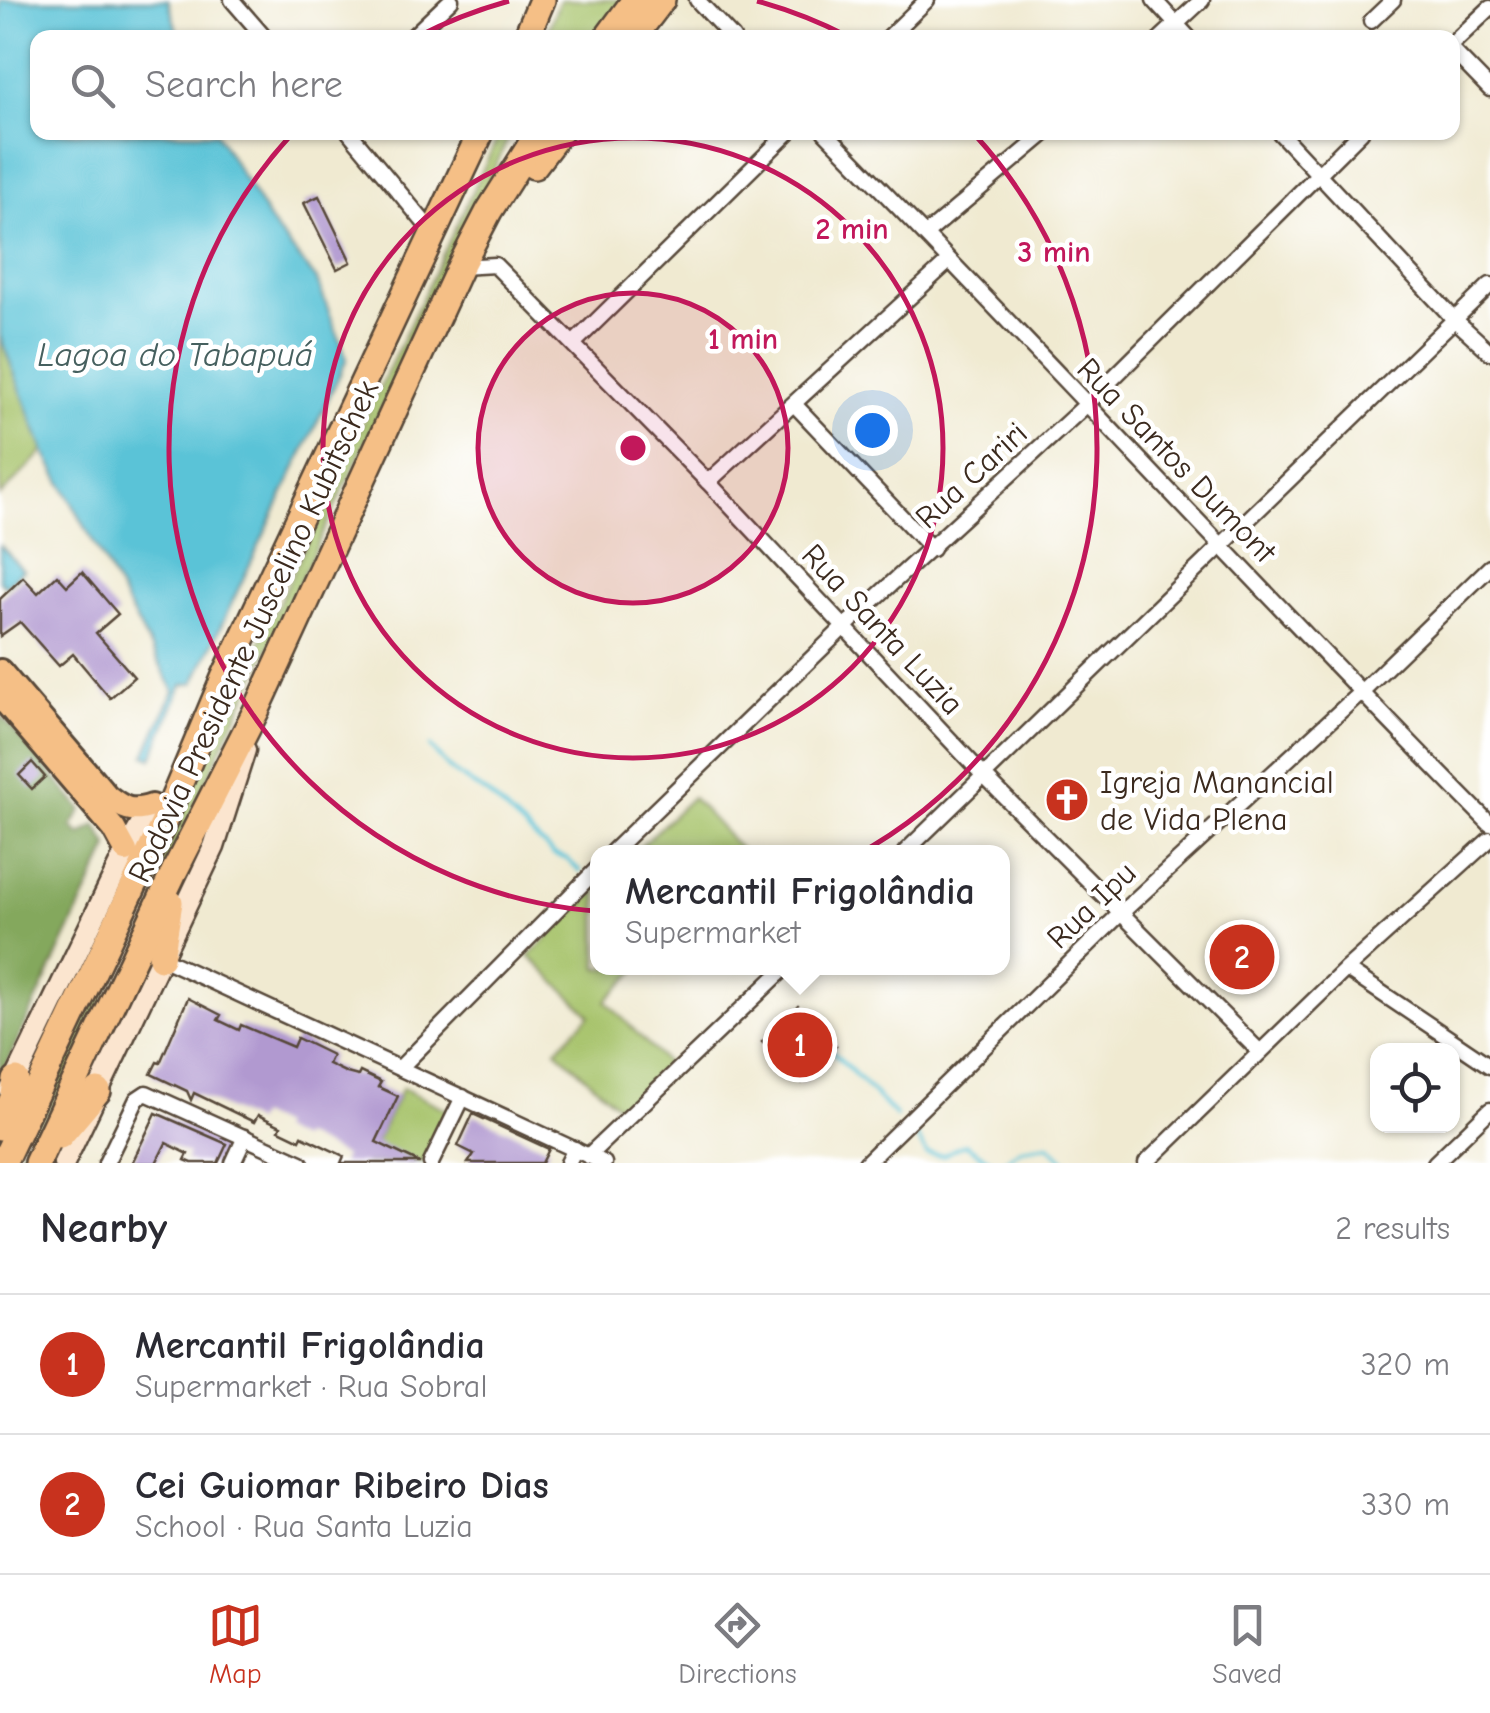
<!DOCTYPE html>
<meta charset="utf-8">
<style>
:root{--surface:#fff;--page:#f7f7f7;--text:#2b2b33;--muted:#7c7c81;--line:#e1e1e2;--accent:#c8321e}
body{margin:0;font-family:"Comic Neue",sans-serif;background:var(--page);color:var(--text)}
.controls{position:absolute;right:30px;bottom:30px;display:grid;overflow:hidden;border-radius:20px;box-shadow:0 2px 8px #0004}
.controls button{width:90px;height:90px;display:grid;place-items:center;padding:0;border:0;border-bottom:2px solid var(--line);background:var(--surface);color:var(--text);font:50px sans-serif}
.you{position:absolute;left:872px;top:430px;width:35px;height:35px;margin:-25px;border:8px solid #fff;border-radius:50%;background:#1a73e8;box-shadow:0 0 0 15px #1a73e833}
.badge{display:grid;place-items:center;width:65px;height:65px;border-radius:50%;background:var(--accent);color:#fff;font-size:32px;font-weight:700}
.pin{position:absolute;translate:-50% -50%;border:5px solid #fff;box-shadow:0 2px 10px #0006}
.popup{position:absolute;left:590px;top:845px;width:420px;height:130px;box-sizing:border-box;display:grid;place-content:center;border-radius:20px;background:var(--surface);filter:drop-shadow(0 2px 8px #0005);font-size:32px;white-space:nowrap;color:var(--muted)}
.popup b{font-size:38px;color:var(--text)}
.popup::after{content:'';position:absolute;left:50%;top:100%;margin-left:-20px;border:20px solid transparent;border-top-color:var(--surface)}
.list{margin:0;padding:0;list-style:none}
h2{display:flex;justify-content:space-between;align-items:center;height:130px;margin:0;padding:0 40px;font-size:42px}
h2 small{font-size:32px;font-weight:400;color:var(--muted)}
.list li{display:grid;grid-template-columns:65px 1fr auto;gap:30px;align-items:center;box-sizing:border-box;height:140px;padding:0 40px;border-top:2px solid var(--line)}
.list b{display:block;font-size:38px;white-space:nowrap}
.list p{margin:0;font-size:32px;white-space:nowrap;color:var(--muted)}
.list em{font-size:32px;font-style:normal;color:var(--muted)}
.icon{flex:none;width:55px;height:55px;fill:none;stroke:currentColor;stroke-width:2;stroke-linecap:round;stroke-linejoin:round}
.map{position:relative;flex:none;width:1490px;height:1163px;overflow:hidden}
.search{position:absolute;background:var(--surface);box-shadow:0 2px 8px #0004;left:30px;right:30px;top:30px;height:110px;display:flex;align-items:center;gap:25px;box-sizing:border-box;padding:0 35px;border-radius:20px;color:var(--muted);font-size:38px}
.sheet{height:410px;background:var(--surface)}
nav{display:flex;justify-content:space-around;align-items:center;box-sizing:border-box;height:140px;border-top:2px solid var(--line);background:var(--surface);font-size:28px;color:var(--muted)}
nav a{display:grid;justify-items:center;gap:5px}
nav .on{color:var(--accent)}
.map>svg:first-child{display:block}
.green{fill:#a6c269;stroke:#707644;stroke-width:2.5}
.forest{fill:#84a85d;stroke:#60693e;stroke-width:2.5}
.water{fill:#5ac3d7;stroke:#4a767a;stroke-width:2.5}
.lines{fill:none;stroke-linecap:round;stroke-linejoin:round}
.stream{stroke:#5ac3d7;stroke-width:4}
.building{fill:#b199d0}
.street-casing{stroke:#564739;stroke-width:19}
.secondary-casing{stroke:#564739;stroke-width:25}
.primary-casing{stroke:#564739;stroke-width:28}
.highway-casing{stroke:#564739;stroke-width:30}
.street{stroke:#fff;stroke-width:14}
.secondary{stroke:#fbe5cf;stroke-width:20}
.primary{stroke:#f5bf86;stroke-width:22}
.highway{stroke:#f5bf86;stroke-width:25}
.ring{fill:none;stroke:#c2185b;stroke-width:5}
.labels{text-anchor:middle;stroke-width:9;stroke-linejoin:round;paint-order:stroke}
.street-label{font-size:32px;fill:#3b2a1e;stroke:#fff}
.poi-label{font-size:32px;fill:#3b2a1e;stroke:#fff;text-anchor:start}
.water-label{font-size:35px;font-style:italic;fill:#46605f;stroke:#fff}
.centre{fill:#c2185b;stroke:#fff;stroke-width:5}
.ring-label{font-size:30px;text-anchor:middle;font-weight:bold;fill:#c2185b;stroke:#fff;stroke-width:9;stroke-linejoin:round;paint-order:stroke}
</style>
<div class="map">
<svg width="1490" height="1163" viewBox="0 0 1490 1163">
<rect width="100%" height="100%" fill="#fff"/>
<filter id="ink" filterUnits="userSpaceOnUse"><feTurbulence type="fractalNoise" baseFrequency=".01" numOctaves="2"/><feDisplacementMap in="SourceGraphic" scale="20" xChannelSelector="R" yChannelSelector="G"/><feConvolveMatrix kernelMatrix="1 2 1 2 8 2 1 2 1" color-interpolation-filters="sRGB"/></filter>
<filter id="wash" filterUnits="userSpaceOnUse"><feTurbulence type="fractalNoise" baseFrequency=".0048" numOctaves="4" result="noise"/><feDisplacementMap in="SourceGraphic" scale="40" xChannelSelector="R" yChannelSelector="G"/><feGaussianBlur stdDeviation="2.25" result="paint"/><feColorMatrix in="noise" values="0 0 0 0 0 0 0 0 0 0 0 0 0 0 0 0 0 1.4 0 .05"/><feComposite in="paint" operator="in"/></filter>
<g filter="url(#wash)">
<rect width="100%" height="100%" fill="#f0ead1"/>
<g class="green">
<polygon points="560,0 626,0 598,37 545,38"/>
<polygon points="500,133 511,133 26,1163 15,1163"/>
<polygon points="0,336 44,451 0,496"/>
<polygon points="692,797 743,852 635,852"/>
<polygon points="597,889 598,968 639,968 606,1001 667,1064 621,1109 556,1050 590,1015 529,956"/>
<polygon points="402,1088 448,1110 423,1163 366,1163"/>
</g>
<polygon class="forest" points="0,714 82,810 72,827 80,835 96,825 109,847 0,1078"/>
<g class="water">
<polygon points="0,0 168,0 179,37 38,38 38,132 216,133 273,226 317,280 347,359 194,683 182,685 152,758 145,755 174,691 44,451 0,336"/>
<polygon points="0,545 23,570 5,586 0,581"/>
</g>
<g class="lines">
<g class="stream">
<polyline points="430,747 452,771 489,795 553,854 567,859 580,871"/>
<polyline points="831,1050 896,1116"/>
<polyline points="914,1132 927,1154 943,1155 965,1144 994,1163"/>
<polyline points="1003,1163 1021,1149 1048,1145 1066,1163"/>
</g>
</g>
<g id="blocks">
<g class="building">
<polygon points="319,196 351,262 337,269 304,203"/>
<polygon points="82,572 118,614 96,633 134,677 110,698 73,654 59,666 20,622 0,636 0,599 23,577 38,593 57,575 67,586"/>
<polygon points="32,762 45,777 32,789 19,775"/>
<polygon points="188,998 221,1015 218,1020 239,1030 241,1025 293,1047 297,1038 332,1055 328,1064 347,1073 358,1076 360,1072 381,1082 378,1087 398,1096 376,1142 420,1163 341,1163 344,1156 302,1136 300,1140 279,1130 281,1126 258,1115 254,1122 194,1093 191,1100 187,1091 151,1074 157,1062 160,1063"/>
<polygon points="798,1006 836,1046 826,1054 830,1057 802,1083 762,1042"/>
<polygon points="156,1113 227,1144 218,1163 192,1163 185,1160 188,1154 166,1143 156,1163 132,1163"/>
<polygon points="473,1114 549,1149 542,1163 468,1163 474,1154 458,1146"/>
</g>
</g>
</g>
<g filter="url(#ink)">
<use href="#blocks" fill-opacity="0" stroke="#564739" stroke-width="2.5"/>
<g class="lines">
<defs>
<g id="street">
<polyline points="232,0 265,38"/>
<polyline points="697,0 733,38"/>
<polyline points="1154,0 1189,38"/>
<polyline points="1371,21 1393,0"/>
<polyline points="411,38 451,0"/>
<polyline points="888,38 927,0"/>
<polyline points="1161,38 1202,0"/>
<polyline points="1452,44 1490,8"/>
<polyline points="1452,50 1490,89"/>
<polyline points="349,132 433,233"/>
<path d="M825,132C1050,360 1265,597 1490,824"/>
<polyline points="1279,132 1454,319 1490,352"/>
<polyline points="926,234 1047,132"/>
<polyline points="460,267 495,265 708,482 985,777 1260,1052"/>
<polyline points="574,343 789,132"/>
<polyline points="794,404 932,549"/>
<polyline points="708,482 949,261"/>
<polyline points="612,852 843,628 1086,405 1361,132"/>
<polyline points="905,852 1490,285"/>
<polyline points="161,958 604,1163"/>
<polyline points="1346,969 1490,1066"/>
<polyline points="400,1068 598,868"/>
<polyline points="588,1156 785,968"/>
<polyline points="106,1163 137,1099 146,1093 301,1163"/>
<polyline points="233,1163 245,1137"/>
<polyline points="431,1163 463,1097"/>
<polyline points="568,1163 575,1149"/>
<polyline points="866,1163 1122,912 1360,693 1490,567"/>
<polyline points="1146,1163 1346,969 1490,839"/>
<polyline points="1435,1163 1490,1110"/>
</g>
<g id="secondary">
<polyline points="10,1091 126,851 152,806"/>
<polyline points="64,1163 214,847 245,750"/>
</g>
<g id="primary">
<path d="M0,671L107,796C124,809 131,813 152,806"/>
<polyline points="0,696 114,829 126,851"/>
</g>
<g id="highway">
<polyline points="526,38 542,0"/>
<polyline points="607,38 635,0"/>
<polyline points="633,38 662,0"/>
<polyline points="534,166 560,132"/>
<polyline points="161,958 170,902"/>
<polyline points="0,1127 14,1096 16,1080"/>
<polyline points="60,1136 98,1091"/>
<polyline points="3,1163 162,826 224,678 481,132"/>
<polyline points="37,1163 174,872 257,709 460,267 489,211 539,132"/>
</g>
</defs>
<use href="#street" class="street-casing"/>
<use href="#secondary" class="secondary-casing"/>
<use href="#primary" class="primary-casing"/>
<use href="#highway" class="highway-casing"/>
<use href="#street" class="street"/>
<use href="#secondary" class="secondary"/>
<use href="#primary" class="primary"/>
<use href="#highway" class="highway"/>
</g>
</g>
<circle cx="633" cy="448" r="155" fill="#c2185b" fill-opacity=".12"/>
<g class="ring">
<circle cx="633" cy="448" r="155"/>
<circle cx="633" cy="448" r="310"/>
<path d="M419 36A464 464 0 0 1 509 1M757 1A464 464 0 0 1 847 36M975 135A464 464 0 1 1 291 135"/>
</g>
<defs>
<symbol id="church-disc" viewBox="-11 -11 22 22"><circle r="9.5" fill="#c8321e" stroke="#fff"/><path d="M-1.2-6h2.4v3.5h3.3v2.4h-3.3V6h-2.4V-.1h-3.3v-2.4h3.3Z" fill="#fff"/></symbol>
</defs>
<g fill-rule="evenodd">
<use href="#church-disc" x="1042" y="775" width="50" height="50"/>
</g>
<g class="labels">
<g class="street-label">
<text transform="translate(1177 460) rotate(46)" y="11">Rua Santos Dumont</text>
<text transform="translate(971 475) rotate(-43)" y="11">Rua Cariri</text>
<text transform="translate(883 629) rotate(47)" y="11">Rua Santa Luzia</text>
<text transform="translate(253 631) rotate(-65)" y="11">Rodovia Presidente Juscelino Kubitschek</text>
<text transform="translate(1091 905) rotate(-44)" y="11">Rua Ipu</text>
</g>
<g class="poi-label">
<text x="1100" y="793">Igreja Manancial<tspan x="1100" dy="37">de Vida Plena</tspan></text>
</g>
<g class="water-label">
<text x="175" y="366">Lagoa do Tabapuá</text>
</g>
</g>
<circle cx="633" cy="448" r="15" class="centre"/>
<g class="ring-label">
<text x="852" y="239">2 min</text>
<text x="1054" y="262">3 min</text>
<text x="743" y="349">1 min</text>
</g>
</svg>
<div class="controls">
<button><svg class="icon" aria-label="locate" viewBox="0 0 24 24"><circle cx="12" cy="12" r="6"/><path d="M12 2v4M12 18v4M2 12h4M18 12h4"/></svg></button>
</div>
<div class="you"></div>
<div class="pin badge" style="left:800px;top:1045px">1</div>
<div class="popup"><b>Mercantil Frigolândia</b>Supermarket</div>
<div class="pin badge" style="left:1242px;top:957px">2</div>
<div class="search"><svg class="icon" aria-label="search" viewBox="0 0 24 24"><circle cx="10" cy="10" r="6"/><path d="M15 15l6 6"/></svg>Search here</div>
</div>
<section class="sheet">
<h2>Nearby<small>2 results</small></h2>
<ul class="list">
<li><span class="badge">1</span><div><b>Mercantil Frigolândia</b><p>Supermarket · Rua Sobral</p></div><em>320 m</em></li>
<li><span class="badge">2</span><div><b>Cei Guiomar Ribeiro Dias</b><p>School · Rua Santa Luzia</p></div><em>330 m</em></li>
</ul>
</section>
<nav>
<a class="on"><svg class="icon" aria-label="map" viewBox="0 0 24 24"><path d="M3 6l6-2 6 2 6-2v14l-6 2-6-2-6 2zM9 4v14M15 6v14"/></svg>Map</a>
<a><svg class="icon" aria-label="directions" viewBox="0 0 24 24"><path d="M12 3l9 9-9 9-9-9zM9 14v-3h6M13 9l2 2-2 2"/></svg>Directions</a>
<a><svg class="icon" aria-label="saved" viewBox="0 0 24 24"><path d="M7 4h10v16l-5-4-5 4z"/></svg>Saved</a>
</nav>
